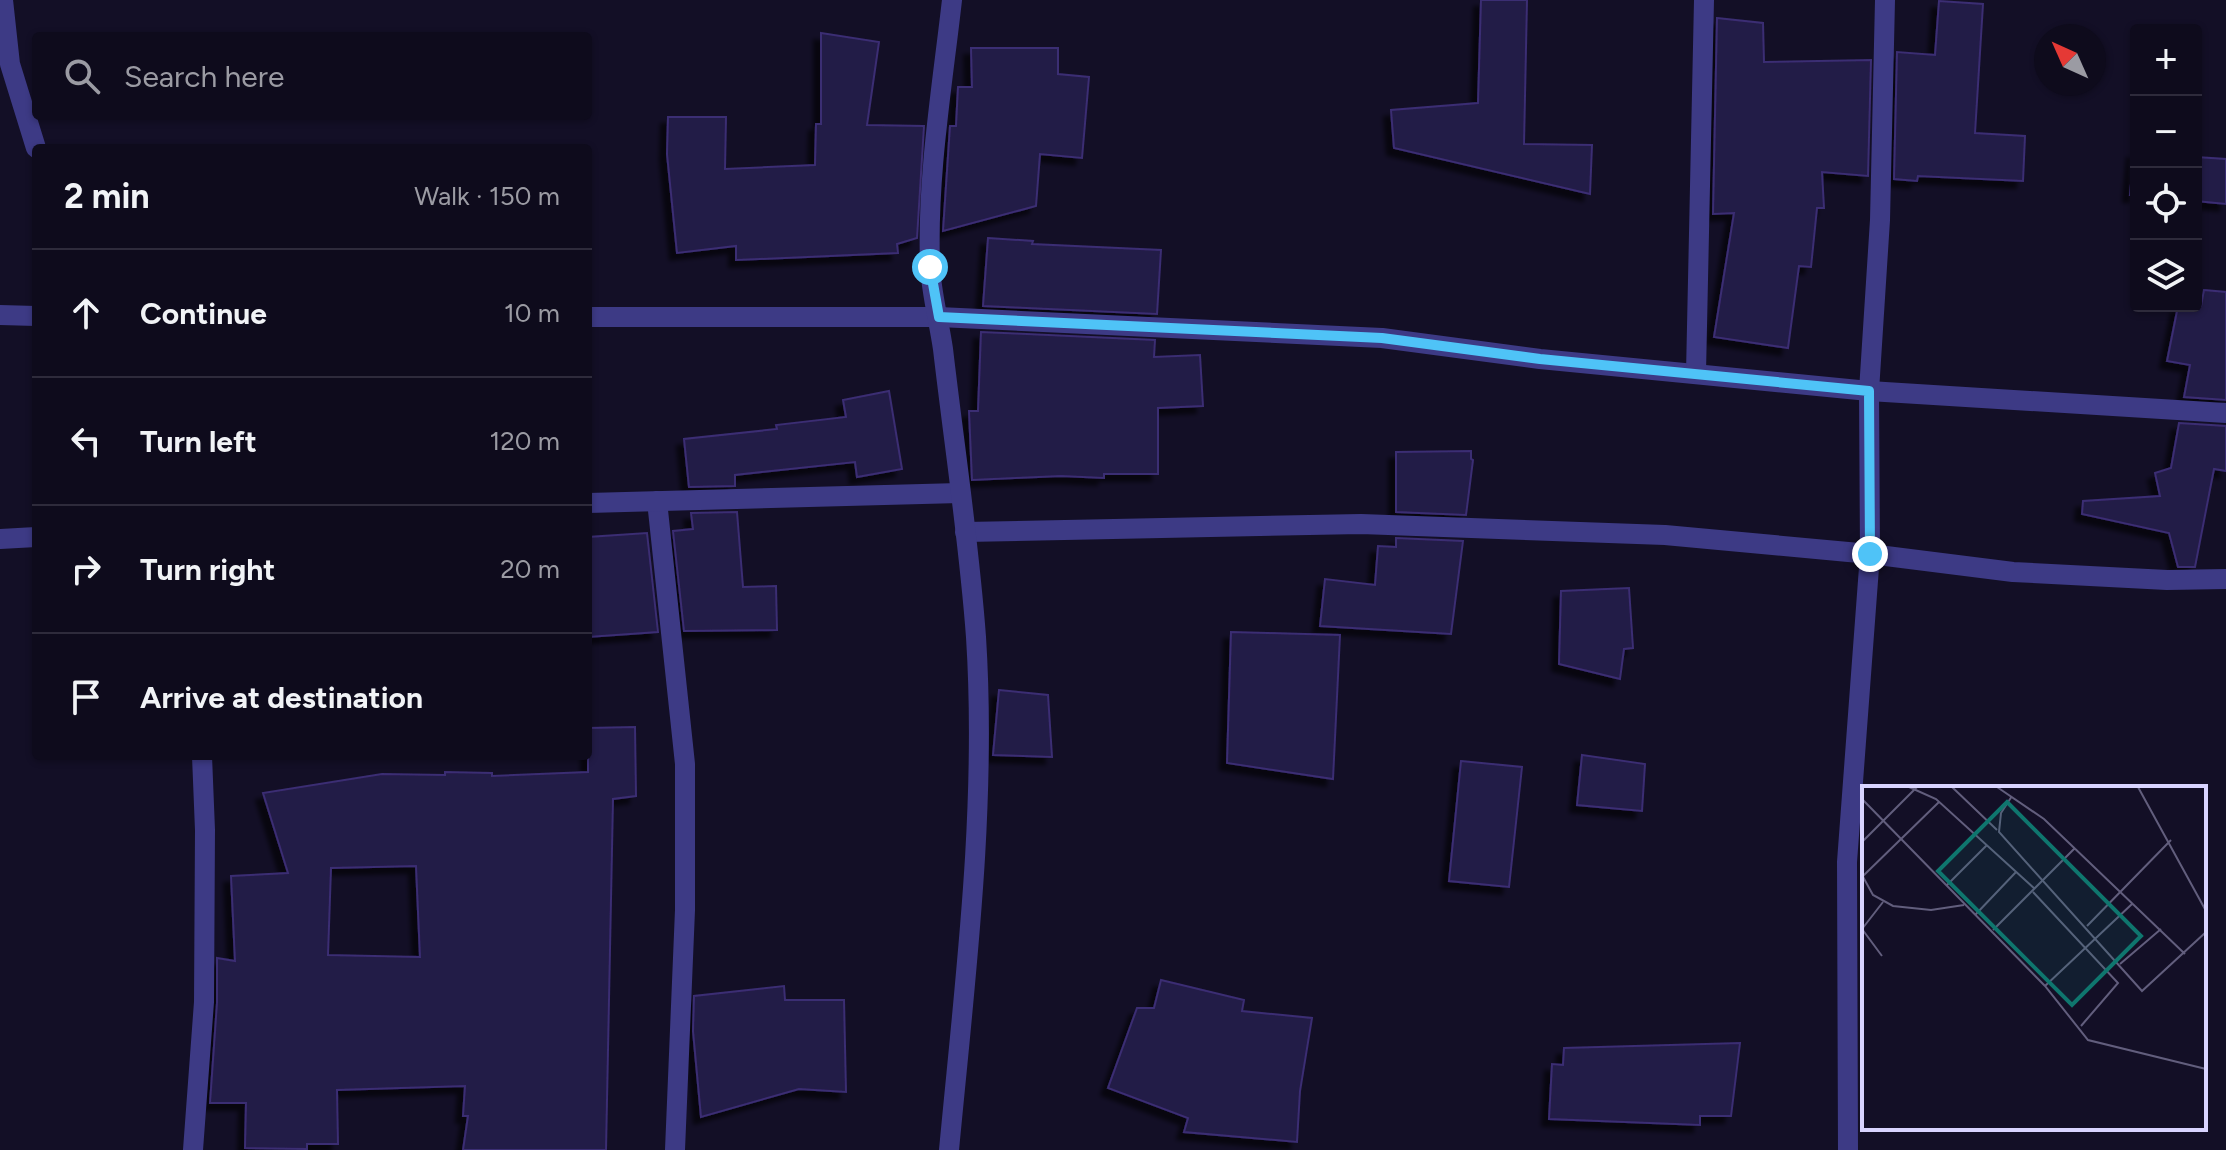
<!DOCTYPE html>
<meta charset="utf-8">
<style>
:root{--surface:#0e0b1c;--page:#1c1929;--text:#f1f3f6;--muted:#9b9ba3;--line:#2e2b3b}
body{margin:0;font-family:Figtree,sans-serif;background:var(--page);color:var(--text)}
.controls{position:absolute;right:24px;top:24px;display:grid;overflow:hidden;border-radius:8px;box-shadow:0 2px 6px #0004}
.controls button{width:72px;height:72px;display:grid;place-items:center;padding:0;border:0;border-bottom:2px solid var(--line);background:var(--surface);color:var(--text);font:40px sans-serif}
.compass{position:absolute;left:2034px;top:24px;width:72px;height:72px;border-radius:50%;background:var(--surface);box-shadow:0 2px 6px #0004;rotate:315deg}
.stop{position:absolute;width:24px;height:24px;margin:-18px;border:6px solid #4fc3f7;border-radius:50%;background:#fff}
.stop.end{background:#4fc3f7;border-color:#fff;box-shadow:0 2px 8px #0008}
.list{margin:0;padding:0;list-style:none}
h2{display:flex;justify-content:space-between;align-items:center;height:104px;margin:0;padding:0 32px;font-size:34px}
h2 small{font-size:26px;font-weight:400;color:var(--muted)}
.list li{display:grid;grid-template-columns:52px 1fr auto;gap:24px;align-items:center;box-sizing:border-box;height:128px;padding:0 32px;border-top:2px solid var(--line)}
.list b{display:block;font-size:30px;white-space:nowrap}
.list em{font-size:26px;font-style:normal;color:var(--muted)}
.icon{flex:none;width:44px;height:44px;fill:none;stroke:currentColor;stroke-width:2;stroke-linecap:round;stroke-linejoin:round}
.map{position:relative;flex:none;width:2226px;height:1150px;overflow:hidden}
.search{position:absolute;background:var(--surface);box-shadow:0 2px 6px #0004;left:32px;top:32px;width:560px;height:88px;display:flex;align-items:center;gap:20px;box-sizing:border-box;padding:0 28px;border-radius:8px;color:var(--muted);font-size:30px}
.panel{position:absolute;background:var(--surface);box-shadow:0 2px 6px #0004;left:32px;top:144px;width:560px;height:616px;border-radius:8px}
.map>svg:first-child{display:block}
.building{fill:#241b47;stroke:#3b2d73;stroke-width:2;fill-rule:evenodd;filter:url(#shadow)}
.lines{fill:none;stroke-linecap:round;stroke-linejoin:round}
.minor{stroke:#3d3a85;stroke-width:20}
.route{stroke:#4fc3f7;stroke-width:10}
.inset-road{fill:none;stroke:#625e7d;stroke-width:2}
.view{fill:#0f766e;fill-opacity:0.15;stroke:#0f766e;stroke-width:4}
.inset-edge{fill:none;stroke:#d9d4ff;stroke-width:4}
</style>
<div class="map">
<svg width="2226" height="1150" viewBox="0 0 2226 1150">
<defs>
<filter id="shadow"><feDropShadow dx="-7" dy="7" stdDeviation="2" flood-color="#0009"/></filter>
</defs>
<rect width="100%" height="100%" fill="#130f26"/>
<g class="building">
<polygon points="1481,0 1527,0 1524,144 1592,145 1590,194 1394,148 1391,110 1478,103"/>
<polygon points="1939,1 1983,4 1975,133 2025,136 2023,181 1918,176 1917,181 1894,179 1897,52 1935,55"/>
<polygon points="1717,18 1763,23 1764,62 1871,60 1868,176 1822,172 1824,208 1817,208 1811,267 1799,266 1788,348 1714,337 1734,213 1713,214"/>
<polygon points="821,33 879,42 867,125 924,126 917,238 897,244 898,253 736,260 736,246 677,253 667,154 668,117 726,117 725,169 815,165 816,124 821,124"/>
<polygon points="971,48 1058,48 1058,74 1089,77 1082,158 1040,154 1036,206 943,231 950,126 956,126 958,87 972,87"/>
<polygon points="2134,151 2136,151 2136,195 2130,195"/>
<polygon points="2196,157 2226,159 2226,204 2196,201"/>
<polygon points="988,238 1033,241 1032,244 1161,250 1157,314 983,306"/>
<polygon points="2204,290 2226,292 2226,400 2184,397 2190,365 2167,361 2178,306 2201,306"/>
<polygon points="981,332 1155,340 1154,357 1200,355 1203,406 1158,408 1158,474 1104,474 1104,478 1061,476 972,480 969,411 978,411"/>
<polygon points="889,391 902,469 857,477 855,462 735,475 735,486 689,487 684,439 777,429 776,425 846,417 843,400"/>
<polygon points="2179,423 2226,426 2226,471 2214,469 2195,567 2178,567 2169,533 2082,514 2083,501 2160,496 2155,473 2171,468"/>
<polygon points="1471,451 1471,459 1473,460 1466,515 1396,512 1396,452"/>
<polygon points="737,512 743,587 776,586 777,630 684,631 673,531 693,529 691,513"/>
<polygon points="647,533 658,632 588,637 588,537"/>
<polygon points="1396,538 1463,541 1451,634 1320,626 1325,579 1375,585 1378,546 1396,547"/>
<polygon points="1629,588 1633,648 1624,649 1620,679 1559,664 1561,591"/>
<polygon points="1231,632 1340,635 1333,779 1227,763"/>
<polygon points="999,690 1048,695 1052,757 993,755"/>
<path d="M635,727L636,796L613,799L606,1150H463L468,1116H463L465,1086L337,1090L338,1144H307V1149L245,1148L246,1103H210L217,1003V958L235,961L231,876L288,873L263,793L382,774L445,775V772L492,773V776L588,772V728ZM416,866L420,957L328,955L331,868Z"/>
<polygon points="1582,755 1645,764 1642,811 1577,805"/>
<polygon points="1461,761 1522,767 1509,887 1449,881"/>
<polygon points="1161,980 1244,1000 1242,1011 1312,1018 1300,1091 1297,1142 1184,1132 1188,1118 1108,1088 1137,1008 1154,1008"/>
<polygon points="784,986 785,1000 844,1000 846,1092 799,1089 701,1117 693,1031 694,996"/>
<polygon points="1740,1043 1731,1116 1700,1116 1700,1125 1549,1119 1552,1064 1563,1065 1564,1048"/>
</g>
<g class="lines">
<g class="minor">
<polyline points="3,0 10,64 36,148"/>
<polyline points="0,315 36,316"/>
<polyline points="588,317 939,317 1382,338 1540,359 1869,391 2226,413"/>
<polyline points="1696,373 1704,0"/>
<polyline points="657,501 685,764 685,910 675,1150"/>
<polyline points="588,503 960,493"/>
<polyline points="965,532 1361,524 1665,535 1870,554 2013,572 2167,580 2226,579"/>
<polyline points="0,539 36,537"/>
<polyline points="193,1150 204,1002 205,830 202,756"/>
<path d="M949,1150C965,980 987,808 976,637C969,541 954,444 943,349C939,321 931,292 930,265C927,176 942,88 952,0"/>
<polyline points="1848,1150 1847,862 1870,554 1869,391 1880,220 1885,0"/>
</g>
</g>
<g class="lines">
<polyline class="route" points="930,267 939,317 1382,338 1540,359 1869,391 1870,554"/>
</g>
<g transform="translate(1862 786)">
<rect width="344" height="344" fill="#130f26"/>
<path class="inset-road" d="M47,1L74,13L173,103M90,1L135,44M135,1L182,33L323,168M276,1L344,125M150,10L139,27L137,46L280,205L344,146M0,13L183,200L226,254L344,283M0,56L55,1M0,89L11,109L31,120L69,124L102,119M1,90L77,16M85,99L125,59M171,106L256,197L219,240M114,128L154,86M225,140L309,54M0,143L21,116M0,143L20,170M131,144L212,63M258,178L299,143M183,200L270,118"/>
<path class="view" d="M145,16L279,150L210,219L76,85Z"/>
<rect width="344" height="344" class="inset-edge"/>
</g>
</svg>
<div class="controls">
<button>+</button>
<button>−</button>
<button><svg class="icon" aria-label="locate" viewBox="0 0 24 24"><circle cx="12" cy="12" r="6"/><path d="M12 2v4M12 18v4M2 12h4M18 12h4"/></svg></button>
<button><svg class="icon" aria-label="layers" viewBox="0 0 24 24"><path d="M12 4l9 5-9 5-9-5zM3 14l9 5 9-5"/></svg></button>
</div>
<svg class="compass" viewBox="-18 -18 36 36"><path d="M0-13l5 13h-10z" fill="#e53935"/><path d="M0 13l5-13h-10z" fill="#9b9ba3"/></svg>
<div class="stop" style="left:930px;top:267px"></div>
<div class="stop end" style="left:1870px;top:554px"></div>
<div class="search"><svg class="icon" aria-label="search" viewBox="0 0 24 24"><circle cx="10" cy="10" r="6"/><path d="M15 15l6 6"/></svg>Search here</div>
<section class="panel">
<h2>2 min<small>Walk · 150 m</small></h2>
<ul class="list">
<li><svg class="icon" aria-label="ahead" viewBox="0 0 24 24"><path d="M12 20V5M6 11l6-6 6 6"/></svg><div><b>Continue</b></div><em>10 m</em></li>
<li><svg class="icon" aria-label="left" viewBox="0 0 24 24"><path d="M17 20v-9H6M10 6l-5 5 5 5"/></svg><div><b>Turn left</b></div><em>120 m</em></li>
<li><svg class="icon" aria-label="right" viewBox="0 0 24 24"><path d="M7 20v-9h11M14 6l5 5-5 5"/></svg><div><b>Turn right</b></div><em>20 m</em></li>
<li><svg class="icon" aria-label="arrive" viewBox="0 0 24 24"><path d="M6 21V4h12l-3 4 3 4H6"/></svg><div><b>Arrive at destination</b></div></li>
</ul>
</section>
</div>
